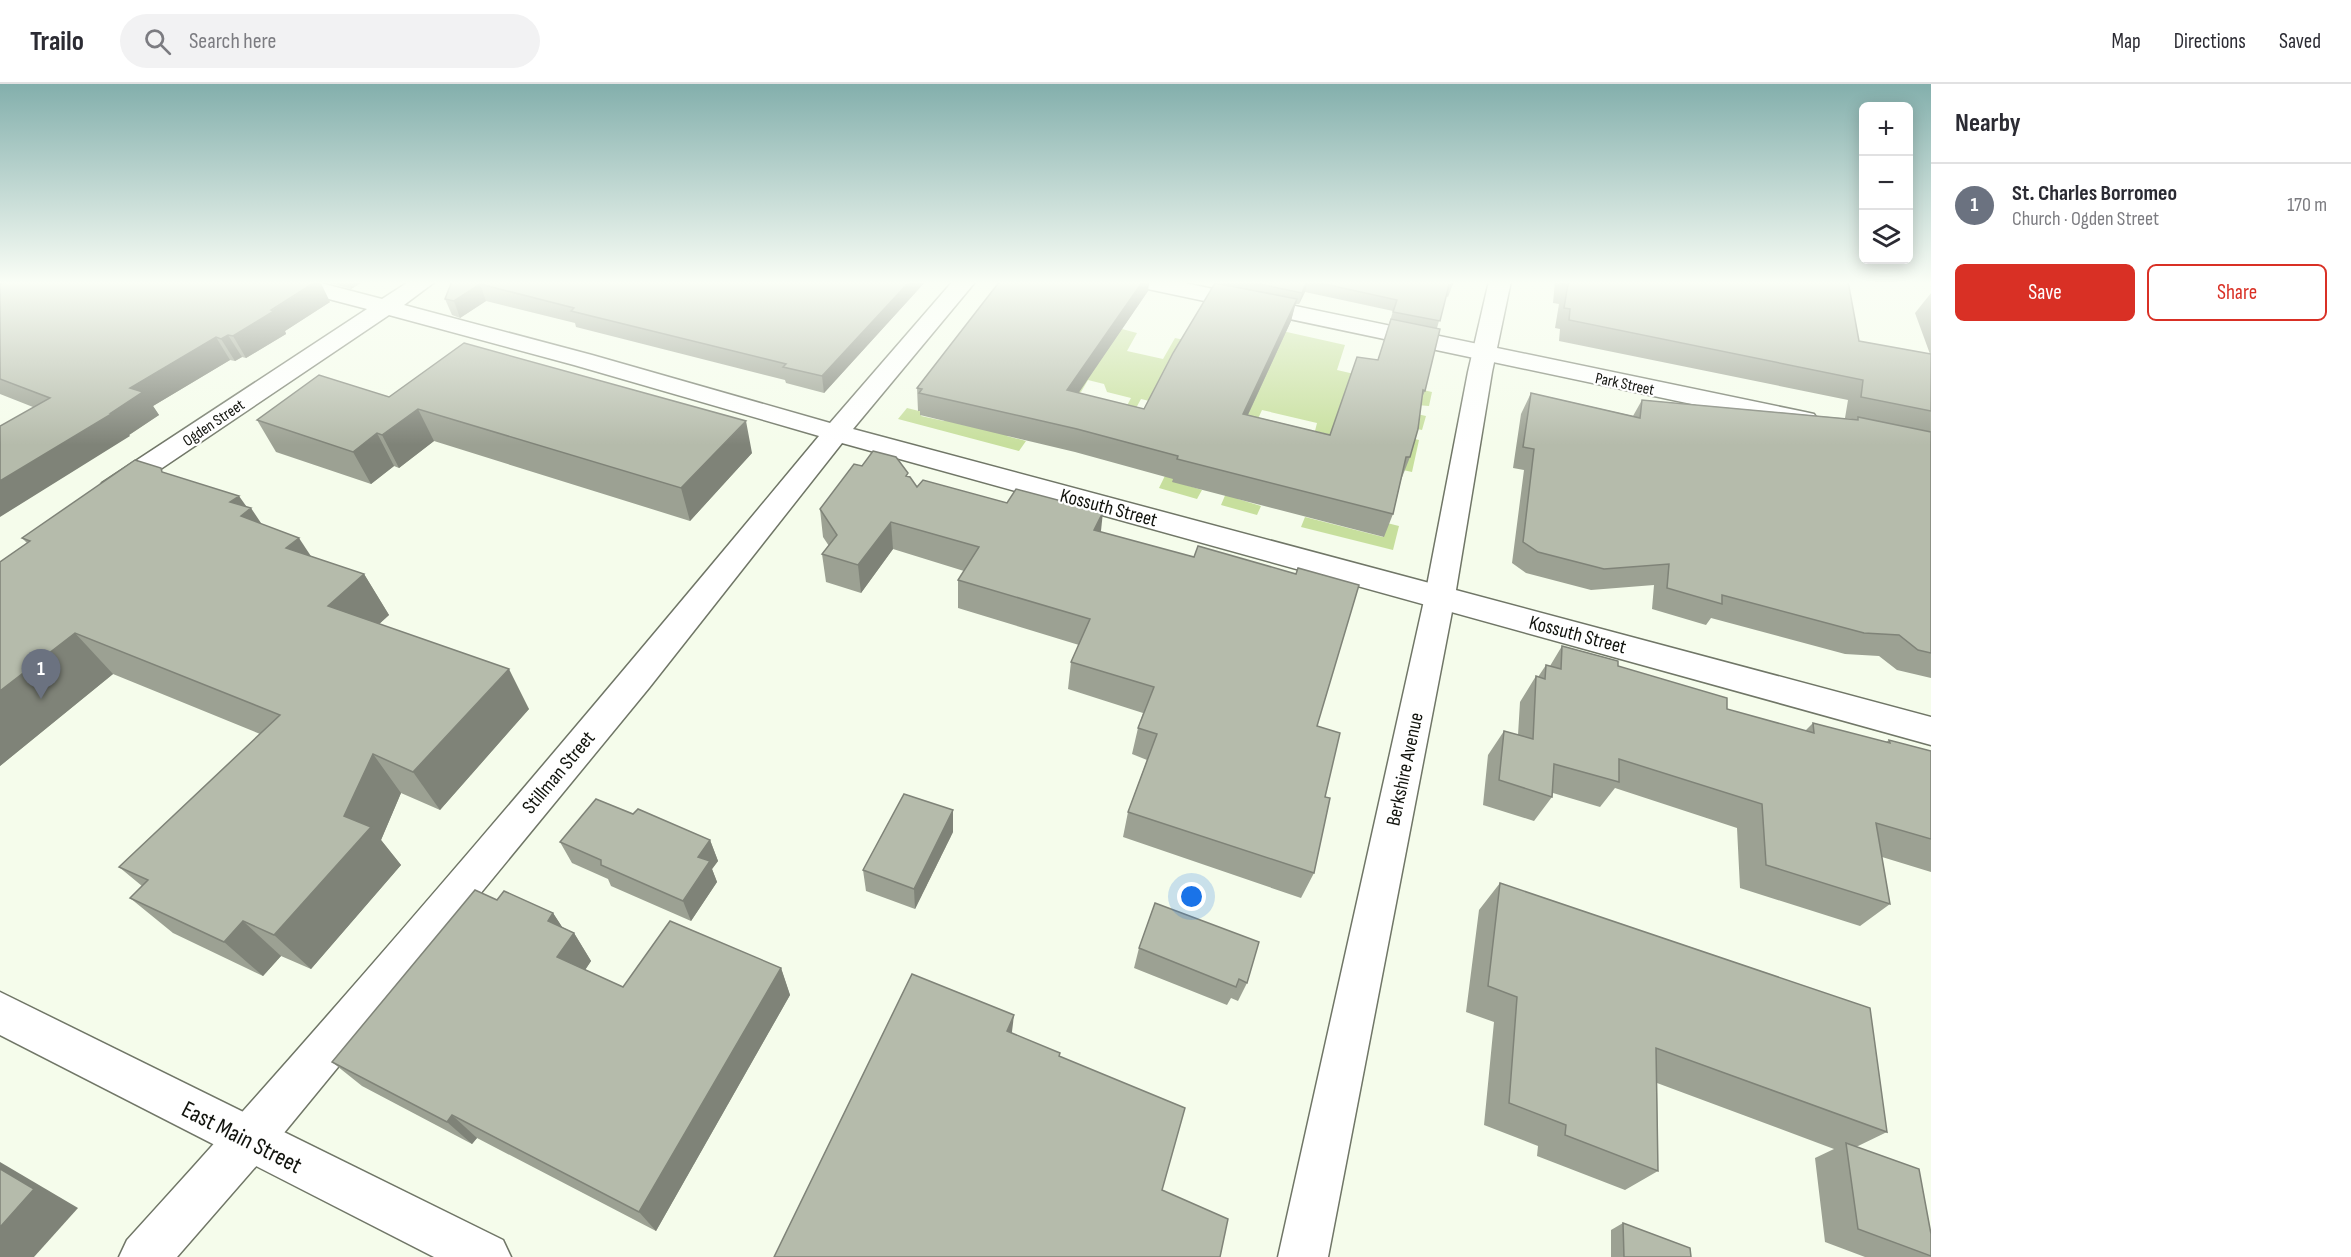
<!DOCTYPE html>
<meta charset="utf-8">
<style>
:root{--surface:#fff;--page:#f2f2f3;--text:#2b2b33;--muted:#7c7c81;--line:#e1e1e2;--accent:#d93025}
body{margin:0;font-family:"Sofia Sans Condensed",sans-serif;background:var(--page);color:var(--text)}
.controls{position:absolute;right:18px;top:18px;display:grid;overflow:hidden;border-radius:9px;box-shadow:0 3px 15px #0003}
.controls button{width:54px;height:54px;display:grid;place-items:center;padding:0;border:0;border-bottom:2px solid var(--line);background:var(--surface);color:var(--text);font:30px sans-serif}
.you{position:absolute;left:1192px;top:813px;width:21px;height:21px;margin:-15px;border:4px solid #fff;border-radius:50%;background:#1a73e8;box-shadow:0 0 0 9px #1a73e833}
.badge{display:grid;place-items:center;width:39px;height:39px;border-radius:50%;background:var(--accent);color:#fff;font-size:20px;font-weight:700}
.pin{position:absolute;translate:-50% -50px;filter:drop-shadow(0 2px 3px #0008)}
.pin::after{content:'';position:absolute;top:32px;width:21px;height:18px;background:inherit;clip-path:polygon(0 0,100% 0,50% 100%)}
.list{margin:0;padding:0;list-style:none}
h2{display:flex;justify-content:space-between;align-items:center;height:78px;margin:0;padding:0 24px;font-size:26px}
h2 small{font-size:20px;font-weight:400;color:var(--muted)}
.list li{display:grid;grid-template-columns:39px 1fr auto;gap:18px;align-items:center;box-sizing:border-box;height:84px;padding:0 24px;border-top:2px solid var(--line)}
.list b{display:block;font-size:22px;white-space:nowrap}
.list p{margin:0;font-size:20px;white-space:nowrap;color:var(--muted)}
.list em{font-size:20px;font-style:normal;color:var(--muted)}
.actions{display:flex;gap:12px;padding:18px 24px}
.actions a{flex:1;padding:14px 0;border:2px solid var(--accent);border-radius:9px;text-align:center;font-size:21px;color:var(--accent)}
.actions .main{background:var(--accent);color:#fff}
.icon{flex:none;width:33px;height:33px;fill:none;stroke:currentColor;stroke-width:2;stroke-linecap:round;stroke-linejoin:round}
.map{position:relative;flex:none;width:1931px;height:1173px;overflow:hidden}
header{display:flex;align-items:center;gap:36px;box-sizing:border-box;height:84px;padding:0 30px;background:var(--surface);border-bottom:2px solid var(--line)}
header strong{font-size:28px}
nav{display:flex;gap:33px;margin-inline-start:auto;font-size:21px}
.search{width:420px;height:54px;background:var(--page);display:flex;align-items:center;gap:15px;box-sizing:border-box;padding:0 21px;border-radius:33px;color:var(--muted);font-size:22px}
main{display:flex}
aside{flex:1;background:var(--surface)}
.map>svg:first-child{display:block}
.green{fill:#c7df9d}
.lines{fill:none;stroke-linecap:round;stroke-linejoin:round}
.minor-casing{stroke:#707667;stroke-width:3}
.tertiary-casing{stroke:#707667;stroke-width:3}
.secondary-casing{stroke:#707667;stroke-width:3}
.minor{fill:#fff;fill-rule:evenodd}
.tertiary{fill:#fff;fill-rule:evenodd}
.secondary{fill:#fff;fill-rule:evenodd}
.wall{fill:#9ca193;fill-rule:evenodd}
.shaded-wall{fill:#7f8378}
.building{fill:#b5bbab;stroke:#7f8378;stroke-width:1.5}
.labels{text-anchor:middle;stroke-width:4.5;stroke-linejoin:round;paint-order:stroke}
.far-street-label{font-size:16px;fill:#11130d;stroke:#fff}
.street-label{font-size:20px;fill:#11130d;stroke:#fff}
.near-street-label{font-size:24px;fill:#11130d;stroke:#fff}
</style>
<header>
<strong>Trailo</strong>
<div class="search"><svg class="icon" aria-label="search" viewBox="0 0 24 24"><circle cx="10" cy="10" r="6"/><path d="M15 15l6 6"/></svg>Search here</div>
<nav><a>Map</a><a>Directions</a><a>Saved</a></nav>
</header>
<main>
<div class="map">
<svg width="1931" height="1173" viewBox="0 0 1931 1173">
<rect width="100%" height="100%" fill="#f5fceb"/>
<g class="green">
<polygon points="1255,241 1345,261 1337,286 1432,308 1429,322 1355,316 1426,332 1422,346 1413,344 1411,354 1419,356 1412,388 1403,386 1407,369 1315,347 1317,339 1262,326 1252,348 1173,397 1202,406 1197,415 1159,404 1196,328 1141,315 1114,364 1121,333 1131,314 1107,308 1104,300 1088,296 1081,308 1007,352 1026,357 1019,367 898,335 907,324 923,328 921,332 944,337 965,308 1122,245 1137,249 1127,267 1163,275 1175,254 1189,257"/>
<polygon points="1249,355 1246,396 1238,415 1261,422 1257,431 1221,421"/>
<polygon points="1305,433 1383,453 1387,439 1399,442 1393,466 1301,443"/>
</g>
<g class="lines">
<defs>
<g id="minor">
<path d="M276,197H313L382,215L410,197H436L404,221L592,271L830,339L953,197H976L853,345L1931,633V661L842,359L649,604L265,1072L177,1173H119L127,1156C365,895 593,624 819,352L574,281L389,231L122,411L112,414L102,411L98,405L102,399L367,225L279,202Z"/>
<polygon points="1132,197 1175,197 1805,328 1814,330 1818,336 1814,342 1805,344 1143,204 1135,202"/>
</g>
<polygon id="tertiary" points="1489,197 1511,197 1492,288 1455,512 1328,1173 1278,1173 1425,512 1468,288"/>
<polygon id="secondary" points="0,908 503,1156 511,1173 434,1173 0,951"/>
</defs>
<use href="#minor" class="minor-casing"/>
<use href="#tertiary" class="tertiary-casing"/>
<use href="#secondary" class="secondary-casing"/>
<use href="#minor" class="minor"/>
<use href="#tertiary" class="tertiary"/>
<use href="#secondary" class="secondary"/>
</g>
<g class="wall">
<polygon points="0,197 330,218 285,247 286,250 246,274 242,273 235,277 230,276 153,322 159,331 129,351 130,352 33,323 0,310"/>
<polygon points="322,197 364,197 351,205"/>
<polygon points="452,197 926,197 824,309 786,299 785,296 576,243 575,239 486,217 460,234 452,231 445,215"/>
<path d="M1000,197H1149L1148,207L1078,309L1144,325L1221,200L1222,197H1454L1448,213L1446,212L1437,244L1425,307L1421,316L1410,373L1401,396L1393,430L1384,453L1172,398L1173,395L1075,368L920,331V327H918L917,304ZM1305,208L1393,227L1378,276L1330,351L1248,331L1291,237L1295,220H1299Z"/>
<polygon points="1555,197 1848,197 1859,257 1930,270 1915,229 1931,209 1931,594 1897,586 1879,572 1845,570 1711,534 1706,541 1652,525 1654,501 1591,506 1526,489 1512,479 1524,386 1513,384 1521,330 1531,309 1633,332 1642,316 1852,335 1845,334 1848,316 1559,257 1560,245 1555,244 1559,220 1553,219"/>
<polygon points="389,313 752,369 690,437 434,357 399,384 394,382 371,400 276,368 257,336"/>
<polygon points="164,389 247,423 261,440 311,473 364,490 389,531 379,540 529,625 440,726 401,709 381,756 401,781 311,885 281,872 263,892 173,849 130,814 142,802 119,783 260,650 113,590 0,682 0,478 27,459 22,454"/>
<polygon points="908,392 917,403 1101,448 1317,642 1325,713 1314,789 1301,814 1123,753 1128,728 1147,676 1132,670 1138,644 1143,629 1068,605 1071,578 1079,561 958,524 958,496 964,487 893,465 861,509 826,498 822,470 829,462 823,453 820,425"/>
<polygon points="1562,562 1618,582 1727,625 1805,647 1813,639 1886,658 1889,656 1931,667 1931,788 1882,773 1890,820 1860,842 1740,804 1737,744 1615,704 1600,723 1553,709 1552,713 1534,737 1483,721 1488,671 1504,647 1518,651 1520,618 1536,592 1538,593 1546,581 1550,582"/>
<polygon points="633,730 710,756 718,777 712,785 717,798 691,837 611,802 608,795 572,779 560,758"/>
<polygon points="953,748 915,825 866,807 863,786"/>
<polygon points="1500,799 1887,1048 1856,1063 1931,1150 1931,1173 1865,1173 1825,1158 1815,1074 1834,1065 1657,999 1658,1087 1625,1106 1537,1072 1538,1062 1484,1041 1494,938 1466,928 1479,826"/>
<polygon points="497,816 553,829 562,843 574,849 591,877 585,886 623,903 781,884 790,911 656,1147 477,1054 472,1060 362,1002 332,978"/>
<polygon points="1155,819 1247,899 1238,917 1231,914 1227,921 1134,884 1139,864"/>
<polygon points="1623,1139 1691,1173 1611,1173 1611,1146"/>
</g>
<g class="shaded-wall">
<polygon points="317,197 320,197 330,218 285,247 286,250 246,274 233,252"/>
<polygon points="348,197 364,197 351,205"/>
<polygon points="910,197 926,197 824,309 822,292"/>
<polygon points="1143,197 1149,197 1148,207 1065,329 1067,306"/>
<polygon points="1307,197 1305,208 1299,220 1302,209"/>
<polygon points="480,200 486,217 460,234 454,217"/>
<polygon points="1297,215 1291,237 1238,352 1243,330"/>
<polygon points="228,251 242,273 235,277 221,255"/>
<polygon points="216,253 230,276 153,322 159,331 129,351 130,352 0,433 0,397 111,329 130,304"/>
<polygon points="418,325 434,357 399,384 382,351"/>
<polygon points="746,337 752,369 690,437 681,404"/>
<polygon points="377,349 394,382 371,400 353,368"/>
<polygon points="239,412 249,426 251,424 279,466 258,459 230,418"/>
<polygon points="1103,428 1100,456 1094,446"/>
<polygon points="891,438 893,465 861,509 858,481"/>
<polygon points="299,454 326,495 286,464"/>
<polygon points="364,490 389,531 354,563 328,522"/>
<polygon points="75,549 113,590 0,682 0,607"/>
<polygon points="509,585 529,625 440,726 413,688"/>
<polygon points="373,670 401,709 381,756 401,781 311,885 274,851 344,732"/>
<polygon points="953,726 953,748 915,825 914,805"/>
<polygon points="710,756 718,777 712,785 717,798 691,837 683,817 698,773"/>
<polygon points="553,829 570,855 574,849 591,877 575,901 557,873 548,837"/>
<polygon points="243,837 281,872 263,892 224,858"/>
<polygon points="781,884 790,911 656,1147 639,1128"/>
<polygon points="1014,931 1011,956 1007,947"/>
<polygon points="452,1031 477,1054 472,1060 447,1038"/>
<polygon points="0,1078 78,1124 34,1173 0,1173"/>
</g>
<g class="building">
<polygon points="8,197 317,197 271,226 274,227 233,252 228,251 221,255 216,253 130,304 143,308 111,329 113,329 0,397 0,342 50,314 0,295 0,200"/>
<polygon points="452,197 910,197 822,292 783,283 786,280 571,227 574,224 480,200 454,217 445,215"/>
<polygon points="1000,197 1143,197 1067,306 1144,325 1173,269 1215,199 1297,215 1243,330 1330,351 1357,273 1378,276 1391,235 1440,245 1425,307 1423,306 1418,345 1410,373 1406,373 1393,430 1177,375 1178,372 1077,345 919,309 922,305 917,304"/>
<polygon points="1245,197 1307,197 1302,209"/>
<polygon points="1311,197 1454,197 1452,201 1449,201 1440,237 1393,228 1397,216"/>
<polygon points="1562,197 1848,197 1859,257 1931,270 1931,327 1861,313 1863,296 1569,236 1570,225 1564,224 1568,200 1562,199"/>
<polygon points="464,259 746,337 681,404 418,325 382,351 377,349 353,368 257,336 319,291 389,313"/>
<polygon points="1531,309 1640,334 1642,316 1858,336 1858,333 1931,348 1931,569 1918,566 1899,551 1864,549 1722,511 1722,520 1667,504 1669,480 1604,485 1538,468 1523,458 1534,365 1523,363"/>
<polygon points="873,367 896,373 908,389 906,392 910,393 917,403 923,396 1007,419 1016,405 1103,428 1094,446 1194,473 1198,462 1296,490 1298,484 1359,501 1317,642 1340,649 1325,713 1330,714 1314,789 1128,728 1157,650 1138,644 1154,603 1071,578 1090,535 958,496 979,463 891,438 858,481 822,470 837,451 820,425 854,380 862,382"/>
<polygon points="135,376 161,384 162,388 239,412 230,418 251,424 241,432 299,454 286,464 364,490 328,522 509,585 413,688 373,670 344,732 371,743 274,851 243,837 224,858 130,814 148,796 119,783 280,631 75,549 0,607 0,478 30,457 22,454"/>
<polygon points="1562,562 1618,577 1618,582 1727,614 1727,625 1814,649 1813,639 1890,659 1889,656 1931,667 1931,755 1876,739 1890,820 1766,781 1762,720 1619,675 1619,698 1554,680 1552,713 1499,696 1504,647 1533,655 1536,592 1545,595 1546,581 1561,585"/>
<polygon points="904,710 953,726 914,805 863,786"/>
<polygon points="596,715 633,730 638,725 710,756 698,773 710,777 683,817 601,781 601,776 560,758"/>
<polygon points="1500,799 1870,924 1887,1048 1656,964 1658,1087 1565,1051 1566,1041 1509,1019 1517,913 1488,902"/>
<polygon points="475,806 497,816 504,807 553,829 548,837 574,849 557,873 623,903 670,837 781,884 639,1128 452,1031 447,1038 332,978"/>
<polygon points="1155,819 1259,858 1247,899 1239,895 1236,903 1139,864"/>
<polygon points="912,890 1014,931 1007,947 1060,969 1059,972 1185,1024 1162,1106 1228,1135 1220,1173 774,1173"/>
<polygon points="1846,1059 1919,1085 1931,1150 1931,1172 1858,1145"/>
<polygon points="0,1085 34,1105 0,1143"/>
<polygon points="1623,1139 1690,1164 1691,1173 1624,1173"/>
</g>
<linearGradient id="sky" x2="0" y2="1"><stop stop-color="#83afac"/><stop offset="0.55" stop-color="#fafef6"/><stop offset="1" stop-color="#fafef6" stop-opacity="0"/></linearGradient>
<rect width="1931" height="361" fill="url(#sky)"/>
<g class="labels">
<g class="far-street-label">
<text transform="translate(1625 299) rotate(12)" y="6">Park Street</text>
<text transform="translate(213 338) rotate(-34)" y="6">Ogden Street</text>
</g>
<g class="street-label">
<text transform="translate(1109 423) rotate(15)" y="7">Kossuth Street</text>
<text transform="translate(1578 550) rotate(15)" y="7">Kossuth Street</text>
<text transform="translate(1404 685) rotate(-78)" y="7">Berkshire Avenue</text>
<text transform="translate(558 688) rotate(-50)" y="7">Stillman Street</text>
</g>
<g class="near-street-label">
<text transform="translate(242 1053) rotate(27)" y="8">East Main Street</text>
</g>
</g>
</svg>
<div class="controls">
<button>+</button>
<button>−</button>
<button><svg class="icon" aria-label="layers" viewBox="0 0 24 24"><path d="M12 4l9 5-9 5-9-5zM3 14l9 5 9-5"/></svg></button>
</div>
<div class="you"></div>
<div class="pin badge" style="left:41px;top:615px;background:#6b7280">1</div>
</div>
<aside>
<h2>Nearby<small></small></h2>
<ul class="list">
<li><span class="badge" style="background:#6b7280">1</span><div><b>St. Charles Borromeo</b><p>Church · Ogden Street</p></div><em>170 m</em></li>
</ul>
<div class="actions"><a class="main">Save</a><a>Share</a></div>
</aside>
</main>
